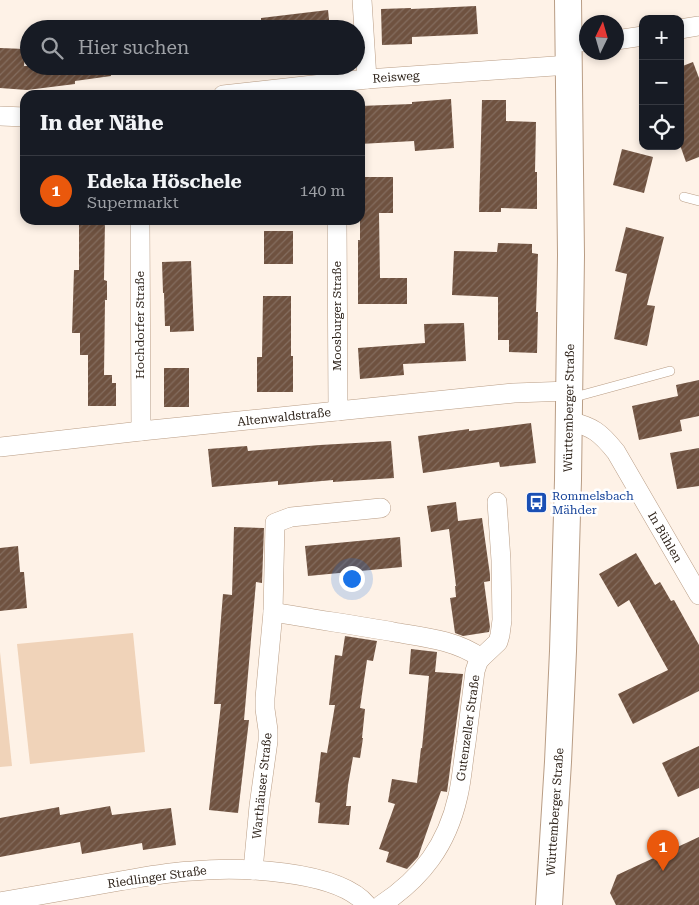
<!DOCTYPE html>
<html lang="de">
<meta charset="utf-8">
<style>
:root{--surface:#171b24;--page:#20242c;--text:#f1f3f6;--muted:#9ea1a6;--line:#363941;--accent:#ea580c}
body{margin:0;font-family:"Roboto Serif",serif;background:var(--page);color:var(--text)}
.controls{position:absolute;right:15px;top:15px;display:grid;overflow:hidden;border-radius:10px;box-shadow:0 2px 8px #0003}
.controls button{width:45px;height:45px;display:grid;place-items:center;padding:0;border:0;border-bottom:1px solid var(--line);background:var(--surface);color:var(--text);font:25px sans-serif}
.compass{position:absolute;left:579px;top:15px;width:45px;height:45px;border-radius:50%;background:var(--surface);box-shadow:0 2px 8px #0003;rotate:5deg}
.you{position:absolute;left:351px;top:578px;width:18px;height:18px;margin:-12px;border:4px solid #fff;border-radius:50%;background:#1a73e8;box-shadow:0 0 0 8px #1a73e833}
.badge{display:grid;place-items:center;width:32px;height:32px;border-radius:50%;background:var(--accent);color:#fff;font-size:16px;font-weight:700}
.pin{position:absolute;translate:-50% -41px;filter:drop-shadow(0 1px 2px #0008)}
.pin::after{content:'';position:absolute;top:26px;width:18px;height:15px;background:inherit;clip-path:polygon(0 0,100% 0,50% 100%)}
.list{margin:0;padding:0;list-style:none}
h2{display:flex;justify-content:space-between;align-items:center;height:65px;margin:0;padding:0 20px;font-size:21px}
h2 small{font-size:16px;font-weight:400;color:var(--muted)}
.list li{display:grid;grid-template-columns:32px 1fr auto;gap:15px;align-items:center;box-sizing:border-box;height:70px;padding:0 20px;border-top:1px solid var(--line)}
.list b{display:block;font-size:19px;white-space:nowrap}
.list p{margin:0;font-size:16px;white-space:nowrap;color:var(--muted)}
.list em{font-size:16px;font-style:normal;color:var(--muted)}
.icon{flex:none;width:28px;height:28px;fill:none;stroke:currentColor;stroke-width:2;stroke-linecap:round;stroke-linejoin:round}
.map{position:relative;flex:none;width:699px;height:905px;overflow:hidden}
.search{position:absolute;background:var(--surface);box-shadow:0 2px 8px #0003;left:20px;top:20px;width:345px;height:55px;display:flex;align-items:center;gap:12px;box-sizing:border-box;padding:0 18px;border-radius:28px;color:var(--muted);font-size:19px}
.panel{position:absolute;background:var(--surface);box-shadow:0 2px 8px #0003;left:20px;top:90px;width:345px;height:135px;border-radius:15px}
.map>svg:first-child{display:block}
.garden{fill:#f0d3b9}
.building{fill:url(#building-hatch)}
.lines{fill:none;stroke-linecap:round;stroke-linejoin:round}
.lane-casing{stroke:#b99d85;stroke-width:10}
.street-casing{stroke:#b99d85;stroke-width:20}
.secondary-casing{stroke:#b99d85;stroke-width:28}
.lane{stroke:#fff;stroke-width:9}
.street{stroke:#fff;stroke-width:19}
.secondary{stroke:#fff;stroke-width:26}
.labels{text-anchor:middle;stroke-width:5;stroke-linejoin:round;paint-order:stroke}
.street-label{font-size:12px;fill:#2f241b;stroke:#fff}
.transit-label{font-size:12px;fill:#164399;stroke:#fff;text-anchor:start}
</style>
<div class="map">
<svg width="699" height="905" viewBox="0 0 699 905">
<defs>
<pattern id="building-hatch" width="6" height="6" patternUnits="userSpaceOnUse" patternTransform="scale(1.25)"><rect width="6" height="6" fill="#6f5240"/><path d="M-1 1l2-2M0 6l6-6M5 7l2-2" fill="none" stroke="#846d5f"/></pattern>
</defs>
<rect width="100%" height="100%" fill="#fef2e7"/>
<g class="garden">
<polygon points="133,633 145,752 30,764 17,644"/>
<polygon points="0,652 12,766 0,767"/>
</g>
<g class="building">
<polygon points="476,6 478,34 412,37 412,44 382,45 381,9 411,8 411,9"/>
<polygon points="328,10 330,29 261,29 261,18"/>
<polygon points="0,48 25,49 24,66 110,66 111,76 75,81 75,84 27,90 0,88"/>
<polygon points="693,62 699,78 699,157 686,162 680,145 680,67"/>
<polygon points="451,99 454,148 415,151 414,141 360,144 360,106 412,104 412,102"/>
<polygon points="482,100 506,100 506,121 536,122 535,172 537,172 537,209 501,208 501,212 479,212"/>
<polygon points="622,149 653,157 644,193 613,185"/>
<polygon points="360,177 393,177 393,213 379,213 380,278 407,278 407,304 358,304 358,240 360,240"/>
<polygon points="79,220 105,220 104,280 107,281 107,300 105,300 104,375 112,375 112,383 116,383 116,406 88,406 88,355 80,355 80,333 72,333 74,270 79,270"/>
<polygon points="626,227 664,237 647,305 655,306 647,346 614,339 627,274 615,271"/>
<rect x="264" y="231" width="29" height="33"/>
<polygon points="498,243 532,244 532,253 538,254 536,312 538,312 537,353 509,352 509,340 498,340 498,297 452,295 454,251 497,252"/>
<polygon points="191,261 194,331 170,332 170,326 165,326 164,293 163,293 162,262"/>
<polygon points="263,296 291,296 291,356 293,356 293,392 257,392 257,357 262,357"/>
<polygon points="464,323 466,361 403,364 404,375 360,379 358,348 425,343 424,324"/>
<rect x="164" y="368" width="25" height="39"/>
<polygon points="699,380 699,416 680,420 682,431 639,440 632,406 678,396 676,385"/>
<polygon points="531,423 536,463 500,467 499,462 423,473 418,436 469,429 469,431"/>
<polygon points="391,441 394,478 333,482 333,480 278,485 278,481 212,487 208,449 247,446 248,451 320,445"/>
<polygon points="699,448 699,486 677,489 670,453"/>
<polygon points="456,502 458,521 482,518 490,575 490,581 484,582 490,627 489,632 463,636 455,633 450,598 456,597 455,586 456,586 449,529 431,532 427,506"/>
<polygon points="234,527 264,528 262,583 256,582 244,720 249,720 238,813 209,810 221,704 214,704 223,594 232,595"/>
<polygon points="400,537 402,567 308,576 305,546"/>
<polygon points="18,546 20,572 24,572 27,608 0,611 0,548"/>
<polygon points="636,553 655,585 660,582 671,601 674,600 699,645 699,691 633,724 618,694 668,670 629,600 618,607 599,574"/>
<polygon points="345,636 377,641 373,661 367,660 363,687 360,708 365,709 362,738 363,738 360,758 353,757 348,785 346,806 351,806 349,825 318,823 320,803 315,802 321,752 327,753 335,705 329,705 335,655 342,656"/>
<polygon points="411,649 437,652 435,672 463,674 447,792 441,791 418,857 407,869 386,862 389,852 379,849 395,804 388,802 392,779 417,783 421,748 422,748 429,676 409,674"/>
<polygon points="699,746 699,788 678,797 662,763"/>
<polygon points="110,806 112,815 171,808 176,845 143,850 142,843 82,854 80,842 0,857 0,818 59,807 60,815"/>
<polygon points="699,837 699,905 616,905 610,893 617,875"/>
</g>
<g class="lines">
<defs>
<g id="lane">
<polyline points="684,197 699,201"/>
<polyline points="571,398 670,371"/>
</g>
<g id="street">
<polyline points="362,0 367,79"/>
<polyline points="680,29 699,26"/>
<polyline points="616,40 643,36"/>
<polyline points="569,41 586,42"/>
<polyline points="223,95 367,79 569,65"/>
<polyline points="0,116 25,117"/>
<polyline points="140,220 141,431"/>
<polyline points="337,220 338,411"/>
<path d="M569,421C593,427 600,432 616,452L699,595"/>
<polyline points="0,447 141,431 514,393 569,391"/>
<path d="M273,612C313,619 354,625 394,632C423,637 456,640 481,658"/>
<polyline points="253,870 259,806 268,741 268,730 265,709 265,698 273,612 275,523 291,517 381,508"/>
<path d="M0,902C40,895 80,888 120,881C144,877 168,872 192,871C236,867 337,869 367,905"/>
<path d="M381,905C422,878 447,845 458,796C462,779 463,761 466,743C469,719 472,695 475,671L478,662L481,658L498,642L500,635L502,620L501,560L497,502"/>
</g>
<polyline id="secondary" points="549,905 558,762 563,651 568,480 571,255 568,0"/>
</defs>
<use href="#lane" class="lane-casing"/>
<use href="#street" class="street-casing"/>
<use href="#secondary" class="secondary-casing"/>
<use href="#lane" class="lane"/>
<use href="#street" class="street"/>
<use href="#secondary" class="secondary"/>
</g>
<defs>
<symbol id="bus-square" viewBox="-11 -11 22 22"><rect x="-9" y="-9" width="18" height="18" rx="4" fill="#1a4fb4" stroke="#fff"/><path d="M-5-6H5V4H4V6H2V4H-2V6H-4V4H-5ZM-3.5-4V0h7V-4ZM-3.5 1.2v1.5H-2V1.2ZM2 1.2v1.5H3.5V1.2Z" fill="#fff"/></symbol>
</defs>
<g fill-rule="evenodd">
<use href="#bus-square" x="524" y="490" width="25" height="25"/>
</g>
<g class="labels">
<g class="street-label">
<text transform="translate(396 77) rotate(-4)" y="4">Reisweg</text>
<text transform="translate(337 316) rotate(-90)" y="4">Moosburger Straße</text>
<text transform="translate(140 325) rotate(-90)" y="4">Hochdorfer Straße</text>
<text transform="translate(569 408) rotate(-89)" y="4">Württemberger Straße</text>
<text transform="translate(284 417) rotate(-6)" y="4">Altenwaldstraße</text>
<text transform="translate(665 537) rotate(60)" y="4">In Bühlen</text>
<text transform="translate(468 728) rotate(-82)" y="4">Gutenzeller Straße</text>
<text transform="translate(262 786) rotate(-84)" y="4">Warthäuser Straße</text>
<text transform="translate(555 812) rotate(-86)" y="4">Württemberger Straße</text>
<text transform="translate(157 877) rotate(-8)" y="4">Riedlinger Straße</text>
</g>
<g class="transit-label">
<text x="552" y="500">Rommelsbach<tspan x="552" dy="14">Mähder</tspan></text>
</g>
</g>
</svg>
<div class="controls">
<button>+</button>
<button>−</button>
<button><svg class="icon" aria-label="locate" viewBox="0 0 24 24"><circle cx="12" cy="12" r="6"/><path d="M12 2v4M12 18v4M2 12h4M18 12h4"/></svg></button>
</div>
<svg class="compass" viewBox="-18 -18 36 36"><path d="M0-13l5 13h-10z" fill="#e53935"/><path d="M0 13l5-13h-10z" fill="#9ea1a6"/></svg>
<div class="you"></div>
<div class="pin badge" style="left:663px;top:871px">1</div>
<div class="search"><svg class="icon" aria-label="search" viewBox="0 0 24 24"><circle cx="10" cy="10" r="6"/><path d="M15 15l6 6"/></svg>Hier suchen</div>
<section class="panel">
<h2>In der Nähe<small></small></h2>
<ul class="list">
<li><span class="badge">1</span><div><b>Edeka Höschele</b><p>Supermarkt</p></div><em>140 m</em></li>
</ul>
</section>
</div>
